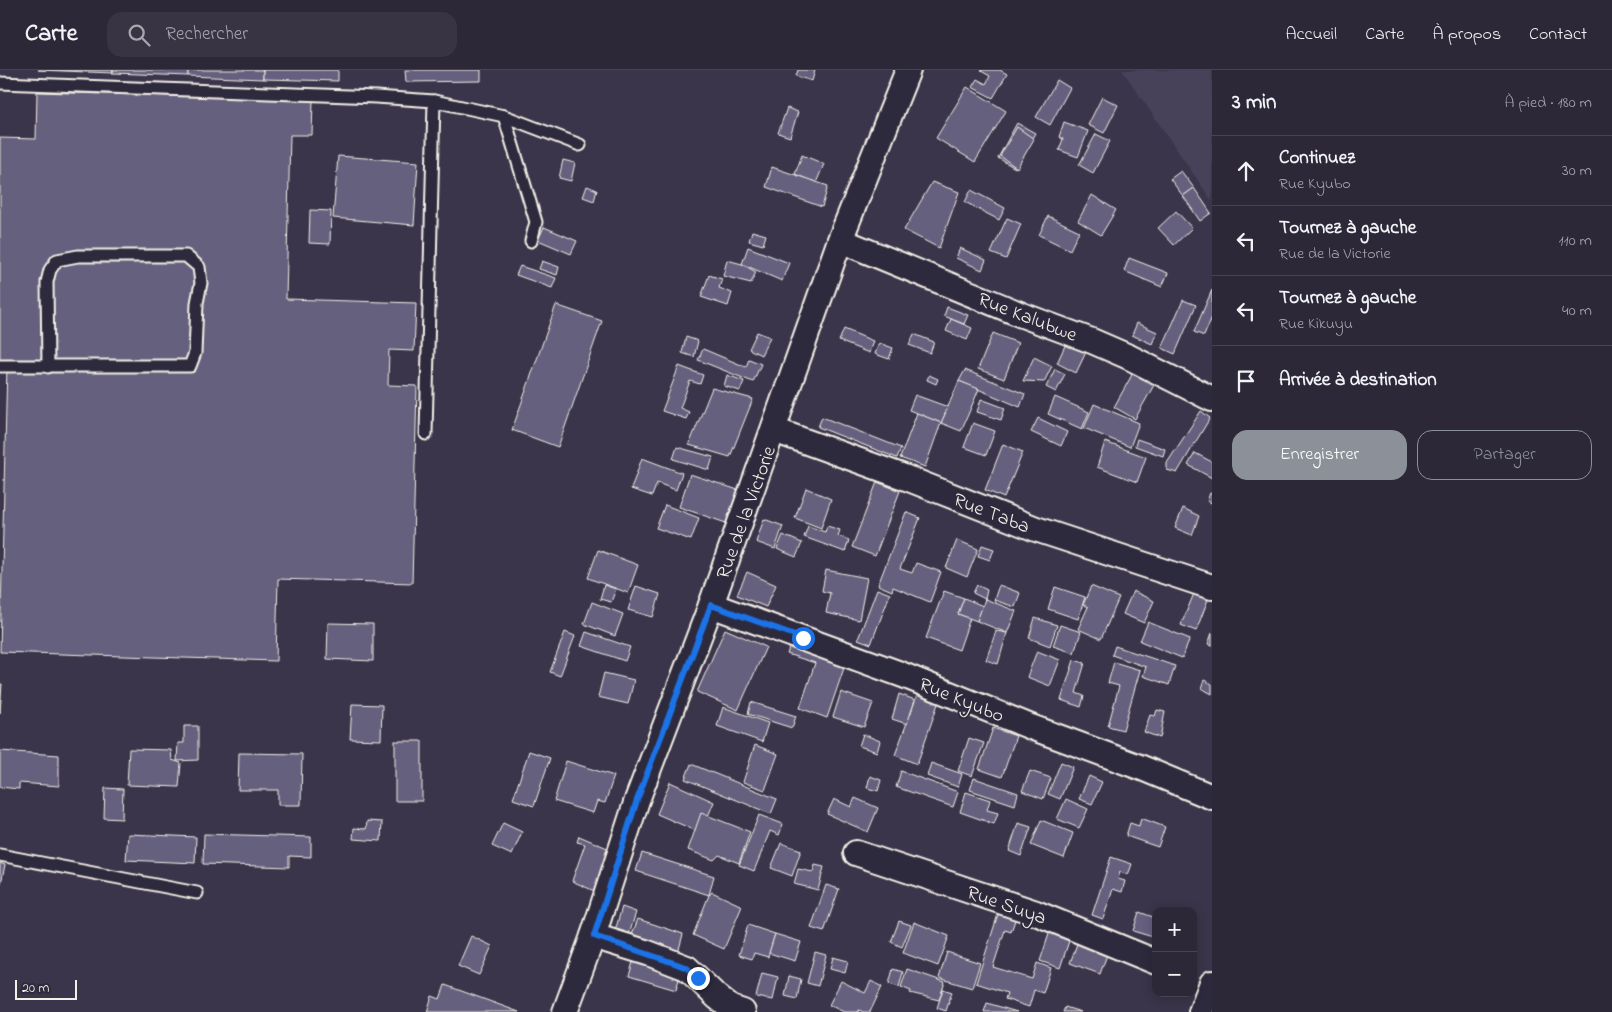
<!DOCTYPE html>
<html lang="fr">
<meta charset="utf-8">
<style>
:root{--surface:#2c2838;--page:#383443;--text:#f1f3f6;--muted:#a6a6ae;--line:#484453;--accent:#8c9099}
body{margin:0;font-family:"Indie Flower",sans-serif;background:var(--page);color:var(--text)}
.controls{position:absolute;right:15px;bottom:15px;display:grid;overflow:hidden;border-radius:10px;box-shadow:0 2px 12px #0003}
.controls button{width:45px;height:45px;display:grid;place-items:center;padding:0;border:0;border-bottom:1px solid var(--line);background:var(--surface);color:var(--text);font:25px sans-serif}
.scale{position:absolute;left:15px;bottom:12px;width:62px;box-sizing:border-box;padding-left:5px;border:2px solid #f4f1e8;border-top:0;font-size:14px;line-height:18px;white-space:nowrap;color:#f4f1e8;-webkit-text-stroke:4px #2f2a3d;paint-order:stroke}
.stop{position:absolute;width:15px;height:15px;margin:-11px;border:4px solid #1a73e8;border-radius:50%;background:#fff}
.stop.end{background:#1a73e8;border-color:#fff;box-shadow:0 1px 5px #0008}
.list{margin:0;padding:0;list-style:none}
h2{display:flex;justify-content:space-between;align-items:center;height:65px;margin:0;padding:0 20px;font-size:21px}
h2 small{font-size:16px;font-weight:400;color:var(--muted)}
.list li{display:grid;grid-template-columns:32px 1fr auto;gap:15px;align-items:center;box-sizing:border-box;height:70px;padding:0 20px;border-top:1px solid var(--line)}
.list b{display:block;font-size:19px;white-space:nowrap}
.list p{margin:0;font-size:16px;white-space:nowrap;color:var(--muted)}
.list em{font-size:16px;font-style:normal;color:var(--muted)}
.actions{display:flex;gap:10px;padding:15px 20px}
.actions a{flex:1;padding:11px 0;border:1px solid var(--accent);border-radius:15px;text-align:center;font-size:18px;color:var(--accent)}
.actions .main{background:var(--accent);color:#fff}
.icon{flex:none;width:28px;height:28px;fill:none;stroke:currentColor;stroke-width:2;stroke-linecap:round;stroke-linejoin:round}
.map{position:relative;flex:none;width:1212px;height:942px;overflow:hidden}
header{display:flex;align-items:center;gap:30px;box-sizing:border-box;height:70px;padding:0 25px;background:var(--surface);border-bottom:1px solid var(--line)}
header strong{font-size:24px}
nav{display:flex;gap:28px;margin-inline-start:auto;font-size:18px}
.search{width:350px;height:45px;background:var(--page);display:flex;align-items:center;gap:12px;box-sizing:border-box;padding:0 18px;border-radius:15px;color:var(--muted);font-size:19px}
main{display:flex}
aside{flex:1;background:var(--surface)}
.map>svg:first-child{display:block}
.built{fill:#47425a}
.building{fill:#66617f;stroke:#f4f1e8}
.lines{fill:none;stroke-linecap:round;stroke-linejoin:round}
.lane-casing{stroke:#f4f1e8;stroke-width:15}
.street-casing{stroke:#f4f1e8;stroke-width:28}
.lane{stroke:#2f2a3d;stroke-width:11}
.street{stroke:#2f2a3d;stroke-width:24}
.route{stroke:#1a73e8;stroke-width:6}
.labels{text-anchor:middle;stroke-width:4;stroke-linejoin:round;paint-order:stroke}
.street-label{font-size:20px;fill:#f4f1e8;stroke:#2f2a3d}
</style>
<header>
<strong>Carte</strong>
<div class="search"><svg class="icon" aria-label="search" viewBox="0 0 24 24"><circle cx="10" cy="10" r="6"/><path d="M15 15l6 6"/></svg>Rechercher</div>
<nav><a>Accueil</a><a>Carte</a><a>À propos</a><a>Contact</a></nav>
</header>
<main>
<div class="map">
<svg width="1212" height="942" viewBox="0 0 1212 942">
<rect width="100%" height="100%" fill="#3a354a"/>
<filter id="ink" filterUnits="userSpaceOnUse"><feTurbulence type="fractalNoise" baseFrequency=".02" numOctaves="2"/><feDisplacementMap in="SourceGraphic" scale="10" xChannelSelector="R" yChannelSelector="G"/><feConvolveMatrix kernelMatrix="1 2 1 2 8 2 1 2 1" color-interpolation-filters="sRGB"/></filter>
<g filter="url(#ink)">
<polygon class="built" points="1122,0 1212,0 1212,131"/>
<g class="building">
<polygon points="38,0 113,0 113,3"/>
<polygon points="113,0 188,0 188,6 113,3"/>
<polygon points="188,0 263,0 263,9 188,6"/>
<polygon points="263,0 338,0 338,11 263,9"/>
<polygon points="405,0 481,0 481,11 406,12"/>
<polygon points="798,0 815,0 812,11 796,6"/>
<polygon points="982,0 1000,0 1007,4 993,28 972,17 977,9 986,14 990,6 981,1"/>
<polygon points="1057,10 1070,18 1050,55 1036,47"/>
<polygon points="967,17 1006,41 975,92 936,68"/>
<polygon points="37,22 313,30 312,65 290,65 286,229 416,233 414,281 389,280 388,315 417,316 412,513 278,509 276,591 0,582 7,295 0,295 0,68 36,69"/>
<polygon points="1102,27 1118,35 1104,63 1088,55"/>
<polygon points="787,38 798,42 790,67 778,63"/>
<polygon points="1064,52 1088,61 1078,87 1059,80 1063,69 1059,67"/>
<polygon points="1017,53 1035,63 1015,98 998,88"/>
<polygon points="1017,57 1034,69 1017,98 1000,86"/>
<polygon points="1096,64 1110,71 1093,103 1079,95"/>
<polygon points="802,85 824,94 816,113 795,104"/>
<polygon points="338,86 418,92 414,155 333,148"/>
<polygon points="563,90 575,93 571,111 559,108"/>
<polygon points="772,97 828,116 822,137 766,117"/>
<polygon points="1181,101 1194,118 1183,126 1170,109"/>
<polygon points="932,112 959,122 939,178 904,160"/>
<polygon points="587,116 597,120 594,131 583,127"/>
<polygon points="1194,118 1211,143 1200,151 1183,126"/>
<polygon points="971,120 1005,138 999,150 965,132"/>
<polygon points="1092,125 1116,140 1101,165 1078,151"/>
<polygon points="310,140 331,141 330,174 309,173"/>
<polygon points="1176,141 1192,158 1174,175 1158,158"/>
<polygon points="1048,146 1079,161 1070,180 1039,165"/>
<polygon points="1007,148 1021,154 1006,189 991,183"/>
<polygon points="544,157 577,171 571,184 538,170"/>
<polygon points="752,161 766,165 763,175 749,171"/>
<polygon points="748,177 789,193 782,211 742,194"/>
<polygon points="960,178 986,190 982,200 956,188"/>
<polygon points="1129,188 1168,203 1162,217 1124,201"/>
<polygon points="727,190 742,194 756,202 751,213 723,206"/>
<polygon points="542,191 559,197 557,205 539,199"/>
<polygon points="520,196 556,208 552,218 516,205"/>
<polygon points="709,205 722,209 719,218 732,223 728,236 701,227"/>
<polygon points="1212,220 1212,247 1204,266 1194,262"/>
<polygon points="1183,230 1196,235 1175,284 1162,278"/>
<polygon points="556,235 602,251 558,377 512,360"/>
<polygon points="947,237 968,245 964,254 944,246"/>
<polygon points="951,249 972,258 967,270 946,261"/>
<polygon points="1137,253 1157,262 1152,274 1132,265"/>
<polygon points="844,259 873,271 869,283 839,271"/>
<polygon points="757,262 770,267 761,285 749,279"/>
<polygon points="993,263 1018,273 1004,309 978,299"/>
<polygon points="914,264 934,272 930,283 909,275"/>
<polygon points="686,267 698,271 694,287 682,283"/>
<polygon points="1068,269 1088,278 1076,303 1057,293"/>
<polygon points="879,273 893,278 889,289 875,284"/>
<polygon points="703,279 746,297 749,289 761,294 753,312 698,290"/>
<polygon points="1034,287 1052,296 1044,312 1023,311"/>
<polygon points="1138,294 1159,306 1135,349 1114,337"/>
<polygon points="679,296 703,305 700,314 690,311 680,338 689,342 686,349 662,341"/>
<polygon points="1055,299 1065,304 1056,322 1046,317"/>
<polygon points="965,300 1025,324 1020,337 959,311"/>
<polygon points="727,305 744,311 740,321 724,316"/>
<polygon points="929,305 938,309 936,314 927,310"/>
<polygon points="959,311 979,319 961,361 941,353"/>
<polygon points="712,318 753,329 730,387 689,375"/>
<polygon points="915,325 948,337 941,353 909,340"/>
<polygon points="1055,327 1089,342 1082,359 1048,344"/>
<polygon points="981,329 1005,338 1001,350 977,342"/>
<polygon points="1094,334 1139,353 1130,377 1084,358"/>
<polygon points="1201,341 1210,348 1177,403 1167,400 1167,393"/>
<polygon points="917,343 941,353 925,397 900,388"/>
<polygon points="822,347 901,378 897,388 818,357"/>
<polygon points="1038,348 1067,362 1061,376 1031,362"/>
<polygon points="973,353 995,361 986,385 964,377"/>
<polygon points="1137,369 1165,379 1163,386 1135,376"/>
<polygon points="1105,372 1146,387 1137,412 1097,397"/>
<polygon points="1003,374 1023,382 1004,428 985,420"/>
<polygon points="677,377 713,387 709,400 673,389"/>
<polygon points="1195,383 1212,392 1212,408 1188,395"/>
<polygon points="642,388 682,403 676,420 657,413 652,426 631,419"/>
<polygon points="690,404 738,420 726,453 679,437"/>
<polygon points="877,412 900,421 875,486 852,477"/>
<polygon points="806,418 831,429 821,458 795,448"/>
<polygon points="1210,423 1212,424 1212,433 1207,431"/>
<polygon points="665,435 699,448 691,470 656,458"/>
<polygon points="1183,438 1199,446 1192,465 1175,458"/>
<polygon points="906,442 920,448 900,499 912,503 916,493 941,502 930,532 893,517 892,521 878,515"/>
<polygon points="764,449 783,456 775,479 756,472"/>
<polygon points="808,456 825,462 827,456 840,460 838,466 849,470 845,482 804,467"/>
<polygon points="783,465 802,473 796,487 777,479"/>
<polygon points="957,470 978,479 967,507 946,498"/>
<polygon points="982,475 994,479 990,490 978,486"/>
<polygon points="598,480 638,495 628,523 588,508"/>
<polygon points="826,500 867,508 859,550 826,543 830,523 822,521"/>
<polygon points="747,502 776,515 766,537 737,525"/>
<polygon points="604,515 616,519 611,532 600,529"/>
<polygon points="977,515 987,520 985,529 973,523"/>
<polygon points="999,515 1020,523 1015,537 994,530"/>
<polygon points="636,516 660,524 653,547 628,540"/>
<polygon points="1091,516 1119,528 1101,569 1078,559 1088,537 1083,535"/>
<polygon points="1055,517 1085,527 1078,549 1048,539"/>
<polygon points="877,519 890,524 871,574 858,569"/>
<polygon points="944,521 964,528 958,544 970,548 959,580 926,568"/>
<polygon points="1133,521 1154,531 1144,553 1123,544"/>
<polygon points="1195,521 1209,527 1196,561 1181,555"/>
<polygon points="964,528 983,536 977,551 958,544"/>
<polygon points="985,529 1016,541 1007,563 977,551"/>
<polygon points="592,532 623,544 615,566 584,554"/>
<polygon points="1035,548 1057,555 1050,576 1029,568"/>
<polygon points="1148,552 1190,569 1182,588 1140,571"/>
<polygon points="328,553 373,554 373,591 327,589"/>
<polygon points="1060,555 1081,562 1074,583 1053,576"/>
<polygon points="725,559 766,577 738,640 697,622"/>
<polygon points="996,561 1007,563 998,594 986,590"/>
<polygon points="565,562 575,566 560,606 550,602"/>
<polygon points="586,562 630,577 625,591 581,576"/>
<polygon points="1212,563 1212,576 1208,574"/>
<polygon points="791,573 846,592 827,648 800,638 815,593 787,584"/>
<polygon points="1115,576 1175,596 1169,615 1143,606 1146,597 1112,585"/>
<polygon points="1037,581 1060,590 1050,616 1027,607"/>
<polygon points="1074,590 1085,593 1076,623 1084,626 1081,637 1061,630"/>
<polygon points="1114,592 1140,600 1123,660 1108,656 1119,616 1108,613"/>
<polygon points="604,603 634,610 628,634 598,627"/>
<polygon points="1204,610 1212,614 1212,624 1201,618"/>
<polygon points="0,614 2,614 0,643"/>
<polygon points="841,622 873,633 864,657 833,647"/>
<polygon points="918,623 940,628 917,694 895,685"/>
<polygon points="899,624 915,630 907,654 892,649"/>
<polygon points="751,632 796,646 792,658 748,644"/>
<polygon points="352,634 382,635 381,670 350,669"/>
<polygon points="723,637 768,653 762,672 717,656"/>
<polygon points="1157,640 1165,642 1160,668 1144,662 1150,645 1155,646"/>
<polygon points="184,656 198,656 198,690 177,691 178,673 184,673"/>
<polygon points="993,658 1016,666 1002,707 979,699"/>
<polygon points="863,664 880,671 877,682 859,676"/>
<polygon points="969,668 984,673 972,706 958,701"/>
<rect x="395" y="671" width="27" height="60"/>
<polygon points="755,675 778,684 765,720 743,712"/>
<polygon points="129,679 171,680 172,690 181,693 179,717 127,715"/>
<polygon points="0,681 59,685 59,716 19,713 19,719 0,717"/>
<polygon points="529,681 550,688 534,736 513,729"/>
<polygon points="239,683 302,684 301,735 278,735 278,720 238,720"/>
<polygon points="566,691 614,706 605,733 597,731 593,743 554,731"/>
<polygon points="1061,692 1073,697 1060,729 1048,724"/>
<polygon points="931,693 962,704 958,717 927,706"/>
<polygon points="691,694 777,729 771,744 685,709"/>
<polygon points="901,701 958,722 953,737 896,717"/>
<polygon points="1030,701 1051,708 1043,729 1022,721"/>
<polygon points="870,706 881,710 878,721 867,718"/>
<polygon points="1089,706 1102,712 1092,734 1079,729"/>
<polygon points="974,708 1018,723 1015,735 970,720"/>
<polygon points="670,712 714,732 701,763 657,744"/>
<polygon points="105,718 123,719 122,749 104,748"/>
<polygon points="966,722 990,730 987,740 998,743 994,754 960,742"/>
<polygon points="855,728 878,738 868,762 827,744 834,729 851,737"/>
<polygon points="1066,729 1088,739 1079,758 1057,749"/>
<polygon points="701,743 750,762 739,793 719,785 714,790 688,780"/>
<polygon points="759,745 783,754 779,765 770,761 754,801 739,795"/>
<polygon points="1141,748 1165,757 1158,777 1126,766 1130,753 1139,756"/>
<polygon points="1041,750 1073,763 1064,788 1031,775"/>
<polygon points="367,751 382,752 381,771 353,769 354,758 366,759"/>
<polygon points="503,753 522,762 512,785 492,776"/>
<polygon points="1018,753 1031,757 1021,786 1009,781"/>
<polygon points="128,764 196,767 195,793 126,790"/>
<polygon points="204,764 311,767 311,787 289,786 289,797 203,794"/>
<polygon points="579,766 612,780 601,824 572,811 585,774 577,772"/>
<polygon points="781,773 801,780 792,806 771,798"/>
<polygon points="642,783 714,806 709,825 636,801"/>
<polygon points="1111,787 1132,794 1128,805 1120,802 1118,809 1125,811 1122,822 1113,819 1103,849 1092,845"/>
<polygon points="0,793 5,795 0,818"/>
<polygon points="815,795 824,797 818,820 794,814 798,799 813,802"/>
<polygon points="826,815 839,819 824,862 811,858"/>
<polygon points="712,822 742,836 724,879 693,865 709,825"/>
<polygon points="622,837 636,842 629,865 615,861"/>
<polygon points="1000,838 1017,844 1011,862 1005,860 993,897 1032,909 1037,893 1051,898 1043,923 1034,920 1029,937 1005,929 1007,923 976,913"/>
<polygon points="1139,842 1156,848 1156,868 1133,861"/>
<polygon points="638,849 683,864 678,883 631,867"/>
<polygon points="899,851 911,855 902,877 891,872"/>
<polygon points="914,852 949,866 938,896 903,883"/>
<polygon points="748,855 775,864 768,887 754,883 752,889 739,885"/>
<polygon points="1051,858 1071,865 1060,898 1040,891"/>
<polygon points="775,864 801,872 795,891 769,883"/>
<polygon points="471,866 492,876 479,905 458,896"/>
<polygon points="1078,871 1108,882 1100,904 1070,893"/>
<polygon points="815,882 826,885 818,916 807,913"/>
<polygon points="947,882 980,893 972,918 939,908"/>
<polygon points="635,885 682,898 676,920 629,906"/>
<polygon points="833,887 848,891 845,903 830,899"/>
<polygon points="893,899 903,902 899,917 889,914"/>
<polygon points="907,899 945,912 939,930 910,923 911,921 901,917"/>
<polygon points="762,903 778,907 773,930 756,927"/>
<polygon points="789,906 801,909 797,929 785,926"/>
<polygon points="841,911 865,923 871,911 882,917 870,942 863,942 859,940 858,942 844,942 829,935"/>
<polygon points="445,915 519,942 427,942 432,926 440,929"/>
<polygon points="943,919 952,922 946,941 937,938"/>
<polygon points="987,933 1017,942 984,942"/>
<polygon points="1065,937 1081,942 1063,942"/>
</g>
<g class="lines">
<defs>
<g id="lane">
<polyline points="0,13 376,27 434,31 504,46 580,75"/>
<polyline points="504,46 536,152 531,171"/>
<polyline points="0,296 190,296 195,283 197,233 201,213 199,197 186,186 78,186 57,190 50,200 47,212 48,297"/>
<polyline points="426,364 434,31"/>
<polyline points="0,785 197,823"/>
</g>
<g id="street">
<polyline points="840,170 1022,245 1092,271 1129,287 1212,329"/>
<polyline points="774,360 904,407 1036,459 1212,517"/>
<polyline points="711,535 903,605 1031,657 1142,698 1212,727"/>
<polyline points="856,783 1036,843 1156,892"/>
<polyline points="593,866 648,883 687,898 717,927 731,938 743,942"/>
<polyline points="565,942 593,866 637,730 711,535 840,170 908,0"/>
<polyline points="1201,942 1212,913"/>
</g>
</defs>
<use href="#lane" class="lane-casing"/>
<use href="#street" class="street-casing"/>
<use href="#lane" class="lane"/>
<use href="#street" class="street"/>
</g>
</g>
<g class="lines" filter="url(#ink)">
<polyline class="route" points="698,908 687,898 677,894 594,866 637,730 711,535 803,568"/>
</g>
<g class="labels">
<g class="street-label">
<text transform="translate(1028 246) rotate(21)" y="7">Rue Kalubwe</text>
<text transform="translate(745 442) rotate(-70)" y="7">Rue de la Victorie</text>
<text transform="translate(992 442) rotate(21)" y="7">Rue Taba</text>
<text transform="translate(962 629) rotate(22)" y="7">Rue Kyubo</text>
<text transform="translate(1007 834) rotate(19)" y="7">Rue Suya</text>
</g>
</g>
</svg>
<div class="controls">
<button>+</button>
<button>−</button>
</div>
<div class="scale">20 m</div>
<div class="stop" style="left:803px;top:568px"></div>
<div class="stop end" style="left:698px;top:908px"></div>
</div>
<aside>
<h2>3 min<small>À pied · 180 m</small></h2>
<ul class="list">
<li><svg class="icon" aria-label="ahead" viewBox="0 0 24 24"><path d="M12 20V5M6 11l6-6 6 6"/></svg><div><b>Continuez</b><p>Rue Kyubo</p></div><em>30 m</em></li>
<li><svg class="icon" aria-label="left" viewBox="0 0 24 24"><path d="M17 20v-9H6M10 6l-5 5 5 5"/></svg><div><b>Tournez à gauche</b><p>Rue de la Victorie</p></div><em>110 m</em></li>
<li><svg class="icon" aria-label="left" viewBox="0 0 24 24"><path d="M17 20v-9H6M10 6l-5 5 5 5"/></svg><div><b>Tournez à gauche</b><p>Rue Kikuyu</p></div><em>40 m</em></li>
<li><svg class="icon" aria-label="arrive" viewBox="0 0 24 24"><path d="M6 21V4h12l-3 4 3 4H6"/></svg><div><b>Arrivée à destination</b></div></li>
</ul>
<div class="actions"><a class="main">Enregistrer</a><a>Partager</a></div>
</aside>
</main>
